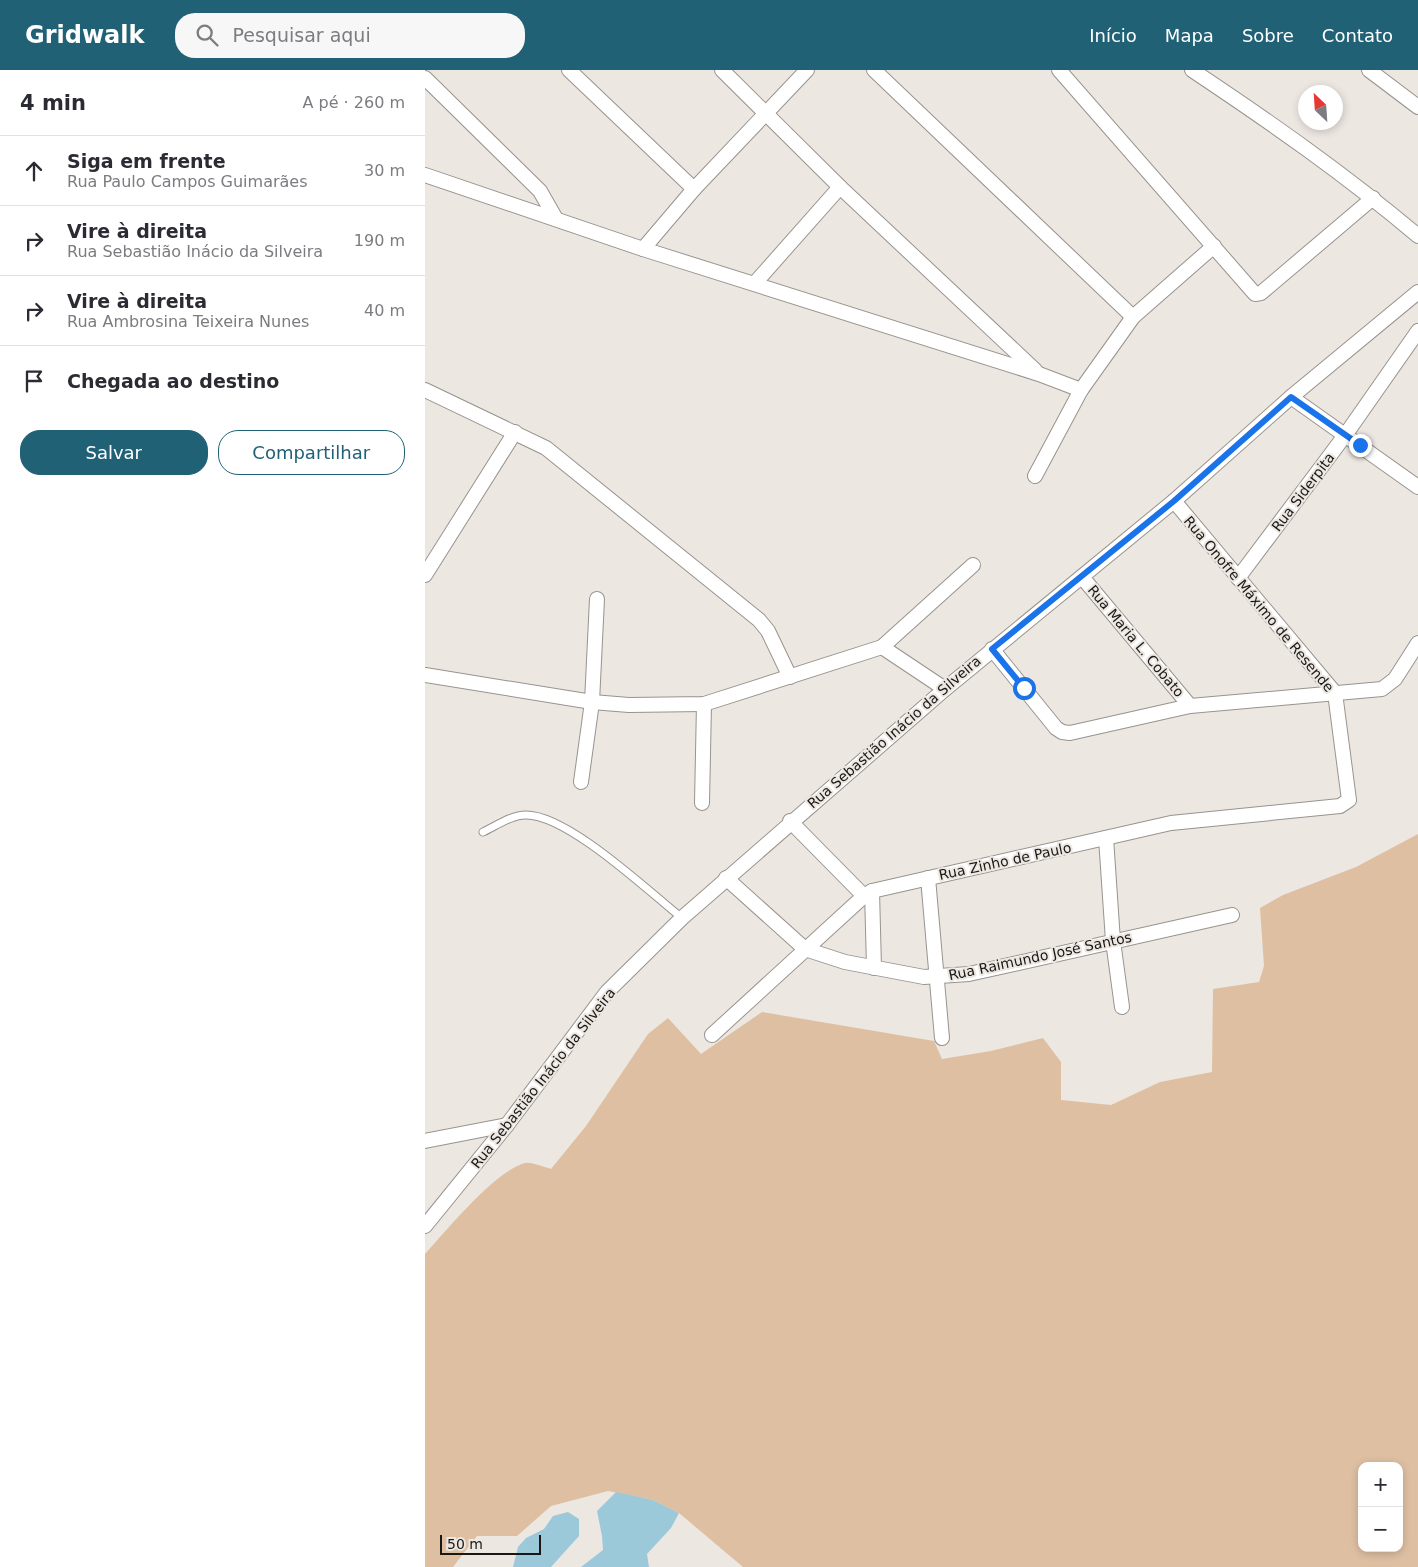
<!DOCTYPE html>
<html lang="pt">
<meta charset="utf-8">
<style>
:root{--surface:#fff;--page:#f7f7f7;--text:#2b2b33;--muted:#7c7c81;--line:#e1e1e2;--accent:#206176}
body{margin:0;font-family:"DejaVu Sans",sans-serif;background:var(--page);color:var(--text)}
.controls{position:absolute;right:15px;bottom:15px;display:grid;overflow:hidden;border-radius:10px;box-shadow:0 2px 8px #0003}
.controls button{width:45px;height:45px;display:grid;place-items:center;padding:0;border:0;border-bottom:1px solid var(--line);background:var(--surface);color:var(--text);font:25px sans-serif}
.compass{position:absolute;left:873px;top:15px;width:45px;height:45px;border-radius:50%;background:var(--surface);box-shadow:0 2px 8px #0003;rotate:335deg}
.scale{position:absolute;left:15px;bottom:12px;width:101px;box-sizing:border-box;padding-left:5px;border:2px solid #1a1816;border-top:0;font-size:14px;line-height:18px;white-space:nowrap;color:#1a1816;-webkit-text-stroke:4px #ede7e2;paint-order:stroke}
.stop{position:absolute;width:15px;height:15px;margin:-11px;border:4px solid #1a73e8;border-radius:50%;background:#fff}
.stop.end{background:#1a73e8;border-color:#fff;box-shadow:0 1px 5px #0008}
.list{margin:0;padding:0;list-style:none}
h2{display:flex;justify-content:space-between;align-items:center;height:65px;margin:0;padding:0 20px;font-size:21px}
h2 small{font-size:16px;font-weight:400;color:var(--muted)}
.list li{display:grid;grid-template-columns:32px 1fr auto;gap:15px;align-items:center;box-sizing:border-box;height:70px;padding:0 20px;border-top:1px solid var(--line)}
.list b{display:block;font-size:19px;white-space:nowrap}
.list p{margin:0;font-size:16px;white-space:nowrap;color:var(--muted)}
.list em{font-size:16px;font-style:normal;color:var(--muted)}
.actions{display:flex;gap:10px;padding:15px 20px}
.actions a{flex:1;padding:11px 0;border:1px solid var(--accent);border-radius:20px;text-align:center;font-size:18px;color:var(--accent)}
.actions .main{background:var(--accent);color:#fff}
.icon{flex:none;width:28px;height:28px;fill:none;stroke:currentColor;stroke-width:2;stroke-linecap:round;stroke-linejoin:round}
.map{position:relative;flex:none;width:993px;height:1497px;overflow:hidden}
header{display:flex;align-items:center;gap:30px;box-sizing:border-box;height:70px;padding:0 25px;background:var(--accent);color:#fff}
header strong{font-size:24px}
nav{display:flex;gap:28px;margin-inline-start:auto;font-size:18px}
.search{width:350px;height:45px;background:var(--page);display:flex;align-items:center;gap:12px;box-sizing:border-box;padding:0 18px;border-radius:20px;color:var(--muted);font-size:19px}
main{display:flex}
aside{flex:1;background:var(--surface)}
.map>svg:first-child{display:block}
.green{fill:#debfa2;fill-rule:evenodd}
.water{fill:#9bc9da}
.lines{fill:none;stroke-linecap:round;stroke-linejoin:round}
.lane-casing{stroke:#98938e;stroke-width:9}
.street-casing{stroke:#98938e;stroke-width:16}
.lane{stroke:#fff;stroke-width:7}
.street{stroke:#fff;stroke-width:14}
.route{stroke:#1a73e8;stroke-width:6}
.labels{text-anchor:middle;stroke-width:4;stroke-linejoin:round;paint-order:stroke}
.street-label{font-size:14px;fill:#1a1816;stroke:#ede7e2}
</style>
<header>
<strong>Gridwalk</strong>
<div class="search"><svg class="icon" aria-label="search" viewBox="0 0 24 24"><circle cx="10" cy="10" r="6"/><path d="M15 15l6 6"/></svg>Pesquisar aqui</div>
<nav><a>Início</a><a>Mapa</a><a>Sobre</a><a>Contato</a></nav>
</header>
<main>
<aside>
<h2>4 min<small>A pé · 260 m</small></h2>
<ul class="list">
<li><svg class="icon" aria-label="ahead" viewBox="0 0 24 24"><path d="M12 20V5M6 11l6-6 6 6"/></svg><div><b>Siga em frente</b><p>Rua Paulo Campos Guimarães</p></div><em>30 m</em></li>
<li><svg class="icon" aria-label="right" viewBox="0 0 24 24"><path d="M7 20v-9h11M14 6l5 5-5 5"/></svg><div><b>Vire à direita</b><p>Rua Sebastião Inácio da Silveira</p></div><em>190 m</em></li>
<li><svg class="icon" aria-label="right" viewBox="0 0 24 24"><path d="M7 20v-9h11M14 6l5 5-5 5"/></svg><div><b>Vire à direita</b><p>Rua Ambrosina Teixeira Nunes</p></div><em>40 m</em></li>
<li><svg class="icon" aria-label="arrive" viewBox="0 0 24 24"><path d="M6 21V4h12l-3 4 3 4H6"/></svg><div><b>Chegada ao destino</b></div></li>
</ul>
<div class="actions"><a class="main">Salvar</a><a>Compartilhar</a></div>
</aside>
<div class="map">
<svg width="993" height="1497" viewBox="0 0 993 1497">
<rect width="100%" height="100%" fill="#ede7e2"/>
<path class="green" d="M993,764V1497H318L254,1443L228,1430L183,1421L126,1436L92,1466H52L28,1497H0V1184C22,1160 70,1101 100,1093C107,1092 119,1097 126,1099L161,1056L223,964L243,948L276,984L337,942L509,971L517,989L566,981L618,968L636,992V1030L686,1035L735,1012L787,1002L788,919L834,912L839,896L835,838L858,825L931,797ZM937,1396H974V1478H937Z"/>
<g class="water">
<polygon points="191,1422 228,1430 254,1443 246,1458 222,1484 224,1497 156,1497 178,1480 177,1466 172,1441"/>
<polygon points="143,1442 154,1449 154,1466 126,1497 88,1497 93,1477 101,1468 119,1459 128,1446"/>
</g>
<g class="lines">
<defs>
<path id="lane" d="M58,762C71,756 86,745 101,745C143,745 222,820 257,848"/>
<g id="street">
<polyline points="144,0 269,119"/>
<polyline points="297,0 415,117 610,300"/>
<polyline points="449,0 708,247"/>
<polyline points="634,0 830,224 836,223 948,128"/>
<path d="M767,0C845,52 921,105 993,166"/>
<polyline points="944,0 993,37"/>
<polyline points="0,8 115,121 131,149"/>
<polyline points="0,105 218,179 614,304 656,320"/>
<polyline points="218,179 269,119 382,0"/>
<polyline points="330,213 415,117"/>
<polyline points="0,320 121,378 334,550 343,561 365,607"/>
<polyline points="866,327 993,417"/>
<polyline points="610,406 656,320 708,247 789,176"/>
<polyline points="0,505 90,362"/>
<polyline points="657,507 765,636"/>
<polyline points="813,508 921,364 993,261"/>
<polyline points="457,577 548,495"/>
<polyline points="567,579 631,658 637,662 645,663 765,636 957,619 970,609 993,573"/>
<polyline points="0,605 167,632 204,635 279,634 457,577 520,619"/>
<polyline points="156,712 167,632 172,529"/>
<polyline points="277,733 279,634"/>
<polyline points="365,751 439,826"/>
<polyline points="681,768 688,871 697,937"/>
<polyline points="301,808 380,879 420,892 499,907 544,904 807,845"/>
<polyline points="503,808 517,968"/>
<polyline points="447,821 449,898"/>
<polyline points="287,965 439,826 447,821 746,753 915,736 924,730 910,623 749,431"/>
<polyline points="0,1071 82,1055"/>
<polyline points="0,1156 82,1055 182,922 257,848 520,619 749,431 866,327 993,222"/>
</g>
</defs>
<use href="#lane" class="lane-casing"/>
<use href="#street" class="street-casing"/>
<use href="#lane" class="lane"/>
<use href="#street" class="street"/>
</g>
<g class="lines">
<polyline class="route" points="599,618 567,579 749,431 866,327 935,375"/>
</g>
<g class="labels">
<g class="street-label">
<text transform="translate(878 422) rotate(-53)" y="5">Rua Siderpita</text>
<text transform="translate(834 534) rotate(50)" y="5">Rua Onofre Máximo de Resende</text>
<text transform="translate(711 571) rotate(50)" y="5">Rua Maria L. Cobato</text>
<text transform="translate(469 662) rotate(-41)" y="5">Rua Sebastião Inácio da Silveira</text>
<text transform="translate(580 791) rotate(-12)" y="5">Rua Zinho de Paulo</text>
<text transform="translate(615 886) rotate(-12)" y="5">Rua Raimundo José Santos</text>
<text transform="translate(118 1008) rotate(-52)" y="5">Rua Sebastião Inácio da Silveira</text>
</g>
</g>
</svg>
<div class="controls">
<button>+</button>
<button>−</button>
</div>
<svg class="compass" viewBox="-18 -18 36 36"><path d="M0-13l5 13h-10z" fill="#e53935"/><path d="M0 13l5-13h-10z" fill="#7c7c81"/></svg>
<div class="scale">50 m</div>
<div class="stop" style="left:599px;top:618px"></div>
<div class="stop end" style="left:935px;top:375px"></div>
</div>
</main>
